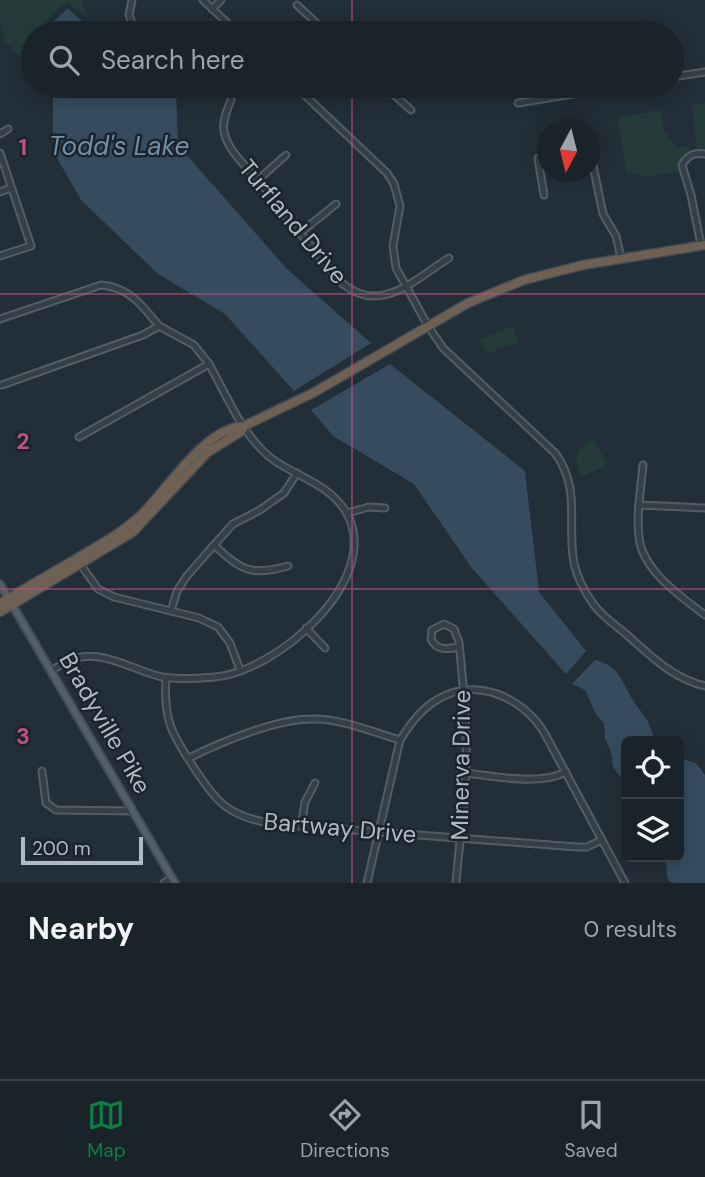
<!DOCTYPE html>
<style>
:root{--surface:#1a222a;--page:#272f36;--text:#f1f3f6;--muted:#9fa4a8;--line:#383f47;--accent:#0b8043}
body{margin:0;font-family:"DM Sans",sans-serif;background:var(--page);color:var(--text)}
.controls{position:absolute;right:21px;bottom:21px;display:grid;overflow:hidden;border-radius:10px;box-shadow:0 4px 18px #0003}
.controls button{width:63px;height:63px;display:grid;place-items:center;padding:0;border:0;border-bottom:2px solid var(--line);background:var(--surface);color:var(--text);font:35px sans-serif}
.compass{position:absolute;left:537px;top:119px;width:63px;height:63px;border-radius:50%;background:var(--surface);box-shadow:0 4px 18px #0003;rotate:187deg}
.scale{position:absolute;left:21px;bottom:18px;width:122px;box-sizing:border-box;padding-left:7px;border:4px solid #b0bac5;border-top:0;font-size:19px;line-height:24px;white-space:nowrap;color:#b0bac5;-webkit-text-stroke:5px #1b242d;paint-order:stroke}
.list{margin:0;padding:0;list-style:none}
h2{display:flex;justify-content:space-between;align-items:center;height:91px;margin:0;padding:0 28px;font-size:30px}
h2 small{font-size:23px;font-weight:400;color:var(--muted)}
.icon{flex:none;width:38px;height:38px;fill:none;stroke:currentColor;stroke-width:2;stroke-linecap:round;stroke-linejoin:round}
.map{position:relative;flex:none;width:705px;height:883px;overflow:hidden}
.search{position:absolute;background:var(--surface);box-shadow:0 4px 18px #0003;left:21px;right:21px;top:21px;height:77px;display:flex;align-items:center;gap:18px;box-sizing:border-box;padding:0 24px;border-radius:38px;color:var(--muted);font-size:26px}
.sheet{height:196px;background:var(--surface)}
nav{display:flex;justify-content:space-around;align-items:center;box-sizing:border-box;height:98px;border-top:2px solid var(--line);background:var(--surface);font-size:19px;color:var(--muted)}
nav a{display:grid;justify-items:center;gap:4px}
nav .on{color:var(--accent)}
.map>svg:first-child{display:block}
.green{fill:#253b3a}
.water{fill:#364c5e}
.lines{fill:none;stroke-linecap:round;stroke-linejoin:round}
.minor-casing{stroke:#535d66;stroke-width:9}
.major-casing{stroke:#424b55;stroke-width:10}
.highway-casing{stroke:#404a53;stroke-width:11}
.minor{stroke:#353f48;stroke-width:5}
.major{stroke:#535f68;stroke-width:6}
.highway{stroke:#6e6053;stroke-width:8}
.grid{fill:none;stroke:#bc5180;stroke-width:2;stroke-opacity:0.55}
.labels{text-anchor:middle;stroke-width:5;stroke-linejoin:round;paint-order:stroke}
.street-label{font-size:24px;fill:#b0bac5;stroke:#1b242d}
.water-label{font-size:26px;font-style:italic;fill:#718fa7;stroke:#1b242d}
.grid-label{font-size:23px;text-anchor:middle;font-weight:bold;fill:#bc5180;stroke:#1b242d;stroke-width:5;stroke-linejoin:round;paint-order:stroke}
</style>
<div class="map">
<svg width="705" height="883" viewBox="0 0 705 883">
<rect width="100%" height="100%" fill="#222e38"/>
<g class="green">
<path d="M0,0H82L87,18L67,1L47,22V33H33V68C2,39 0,44 0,0Z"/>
<polygon points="705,103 705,151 697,150 692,105"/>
<path d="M661,110L664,131L677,148L688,146L690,151C681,157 680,161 680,171L645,177L626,172L618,117Z"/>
<polygon points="513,326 519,342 486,354 479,339"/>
<path d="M593,440L607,463L606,466L582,477C572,460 575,448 593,440Z"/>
</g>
<g class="water">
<polygon points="68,8 68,9 96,33 54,33 54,21"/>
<polygon points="53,86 176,86 178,145 287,269 371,343 294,391 225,314 158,274 81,200 53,151"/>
<polygon points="390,364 525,471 539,592 586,651 566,674 471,567 414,484 333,436 311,410"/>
<path d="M595,660C621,666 622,684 635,703C638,708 642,712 645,717C651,725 650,733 658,741H626V785L613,767L611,752L605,738L604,723L596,714L585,690L572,684Z"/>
<path d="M679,757L697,764L705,775V883H675L669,881C665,872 668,866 664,857H679Z"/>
</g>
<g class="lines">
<defs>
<g id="minor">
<polyline points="132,0 129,15 132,23"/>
<polyline points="203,0 238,33"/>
<polyline points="297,5 327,33"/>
<polyline points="212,9 221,0"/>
<polyline points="672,77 705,72"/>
<path d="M295,86L387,173L394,184L400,206L393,246L396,268L428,326L443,348L555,453C580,487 568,518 573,556C574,572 585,593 594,605C602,616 615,625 626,634C651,656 672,678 705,686"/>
<polyline points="384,86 411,110"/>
<path d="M231,100C228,107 225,115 224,122C219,152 265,179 277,206L343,284C381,315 415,279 449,258"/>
<polyline points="518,103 622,86"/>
<polyline points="0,134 8,129"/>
<polyline points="590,151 603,214 616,236 621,258"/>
<polyline points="0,153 31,246 0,256"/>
<polyline points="259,179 286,155"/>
<polyline points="0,192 11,188"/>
<polyline points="544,195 538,158 548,157"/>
<polyline points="300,233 336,204"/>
<path d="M701,245L691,195L682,165C688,155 694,152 705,154"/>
<path d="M0,319L101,285C129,287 142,305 159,326L143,335L2,385"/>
<polyline points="79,437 209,364 194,345 159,326"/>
<path d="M643,465C641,488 636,513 639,537C642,570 680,596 705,615"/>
<polyline points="639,505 705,508"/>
<polyline points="347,513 369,507 385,508"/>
<path d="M214,545C242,571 251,576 288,566"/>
<polyline points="78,561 98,589 114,597 199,618 218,627 230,643 240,670"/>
<polyline points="171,611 177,591 187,576 214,545 233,524 260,510 284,493 297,473"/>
<polyline points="306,628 325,648"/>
<path d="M52,670C59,666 68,661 76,658C104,650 135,671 162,677C179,680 199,678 215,677C276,672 385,579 346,512C327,480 286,475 262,450C239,427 225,392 209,364"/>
<path d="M166,678C165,693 165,706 169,721C174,740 209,794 225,806C240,817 257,821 275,824L577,847H587L602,840"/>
<path d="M189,758C221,742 276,719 311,719C341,718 372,732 400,740"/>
<polyline points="42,771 46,803 56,810 133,811"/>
<path d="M465,773C495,776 539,786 566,772"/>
<polyline points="301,826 305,802 315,783"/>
<polyline points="164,883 172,878"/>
<path d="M367,883L400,740C409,726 418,713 432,703C472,674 523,696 545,734L625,883"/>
<path d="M456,883C460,833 468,783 466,733C465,703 462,672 459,642L454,629L444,624L432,630L431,639C436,651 448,649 459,647"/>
</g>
<polyline id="major" points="0,584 175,883"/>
<g id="highway">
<path d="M0,603C25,589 49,574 74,560C97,546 121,534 141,515C167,490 204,428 244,426L313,393L468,303L524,280L583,265L705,245"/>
<polyline points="0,612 133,532 208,452 242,431 244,426"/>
</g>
</defs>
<use href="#minor" class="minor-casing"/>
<use href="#major" class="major-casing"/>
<use href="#highway" class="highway-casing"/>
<use href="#minor" class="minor"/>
<use href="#major" class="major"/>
<use href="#highway" class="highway"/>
</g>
<path class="grid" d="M352,0V33M352,86V883M0,294H705M0,589H705"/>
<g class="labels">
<g class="street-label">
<text transform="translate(293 222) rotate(50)" y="8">Turfland Drive</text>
<text transform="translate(105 723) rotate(60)" y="8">Bradyville Pike</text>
<text transform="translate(461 765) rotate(-89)" y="8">Minerva Drive</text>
<text transform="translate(340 828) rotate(5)" y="8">Bartway Drive</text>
</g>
<g class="water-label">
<text x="119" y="155">Todd's Lake</text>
</g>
</g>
<g class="grid-label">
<text x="23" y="155">1</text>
<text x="23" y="449">2</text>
<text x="23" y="744">3</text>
</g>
</svg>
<div class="controls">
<button><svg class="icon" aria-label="locate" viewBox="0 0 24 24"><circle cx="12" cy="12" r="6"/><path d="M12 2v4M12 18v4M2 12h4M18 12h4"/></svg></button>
<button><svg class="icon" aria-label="layers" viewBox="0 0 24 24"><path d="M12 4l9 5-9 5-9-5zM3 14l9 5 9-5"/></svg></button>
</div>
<svg class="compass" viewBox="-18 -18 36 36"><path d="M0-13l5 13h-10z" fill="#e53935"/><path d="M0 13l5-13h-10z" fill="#9fa4a8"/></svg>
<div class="scale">200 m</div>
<div class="search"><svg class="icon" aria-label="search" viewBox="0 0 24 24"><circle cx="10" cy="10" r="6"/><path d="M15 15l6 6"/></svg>Search here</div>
</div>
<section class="sheet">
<h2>Nearby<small>0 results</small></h2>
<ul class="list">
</ul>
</section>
<nav>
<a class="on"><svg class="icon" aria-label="map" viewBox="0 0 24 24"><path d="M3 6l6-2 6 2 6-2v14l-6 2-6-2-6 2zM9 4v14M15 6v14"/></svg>Map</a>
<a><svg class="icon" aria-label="directions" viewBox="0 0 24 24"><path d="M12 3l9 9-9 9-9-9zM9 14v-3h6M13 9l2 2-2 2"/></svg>Directions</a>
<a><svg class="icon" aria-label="saved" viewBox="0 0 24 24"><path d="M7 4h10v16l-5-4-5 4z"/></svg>Saved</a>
</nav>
